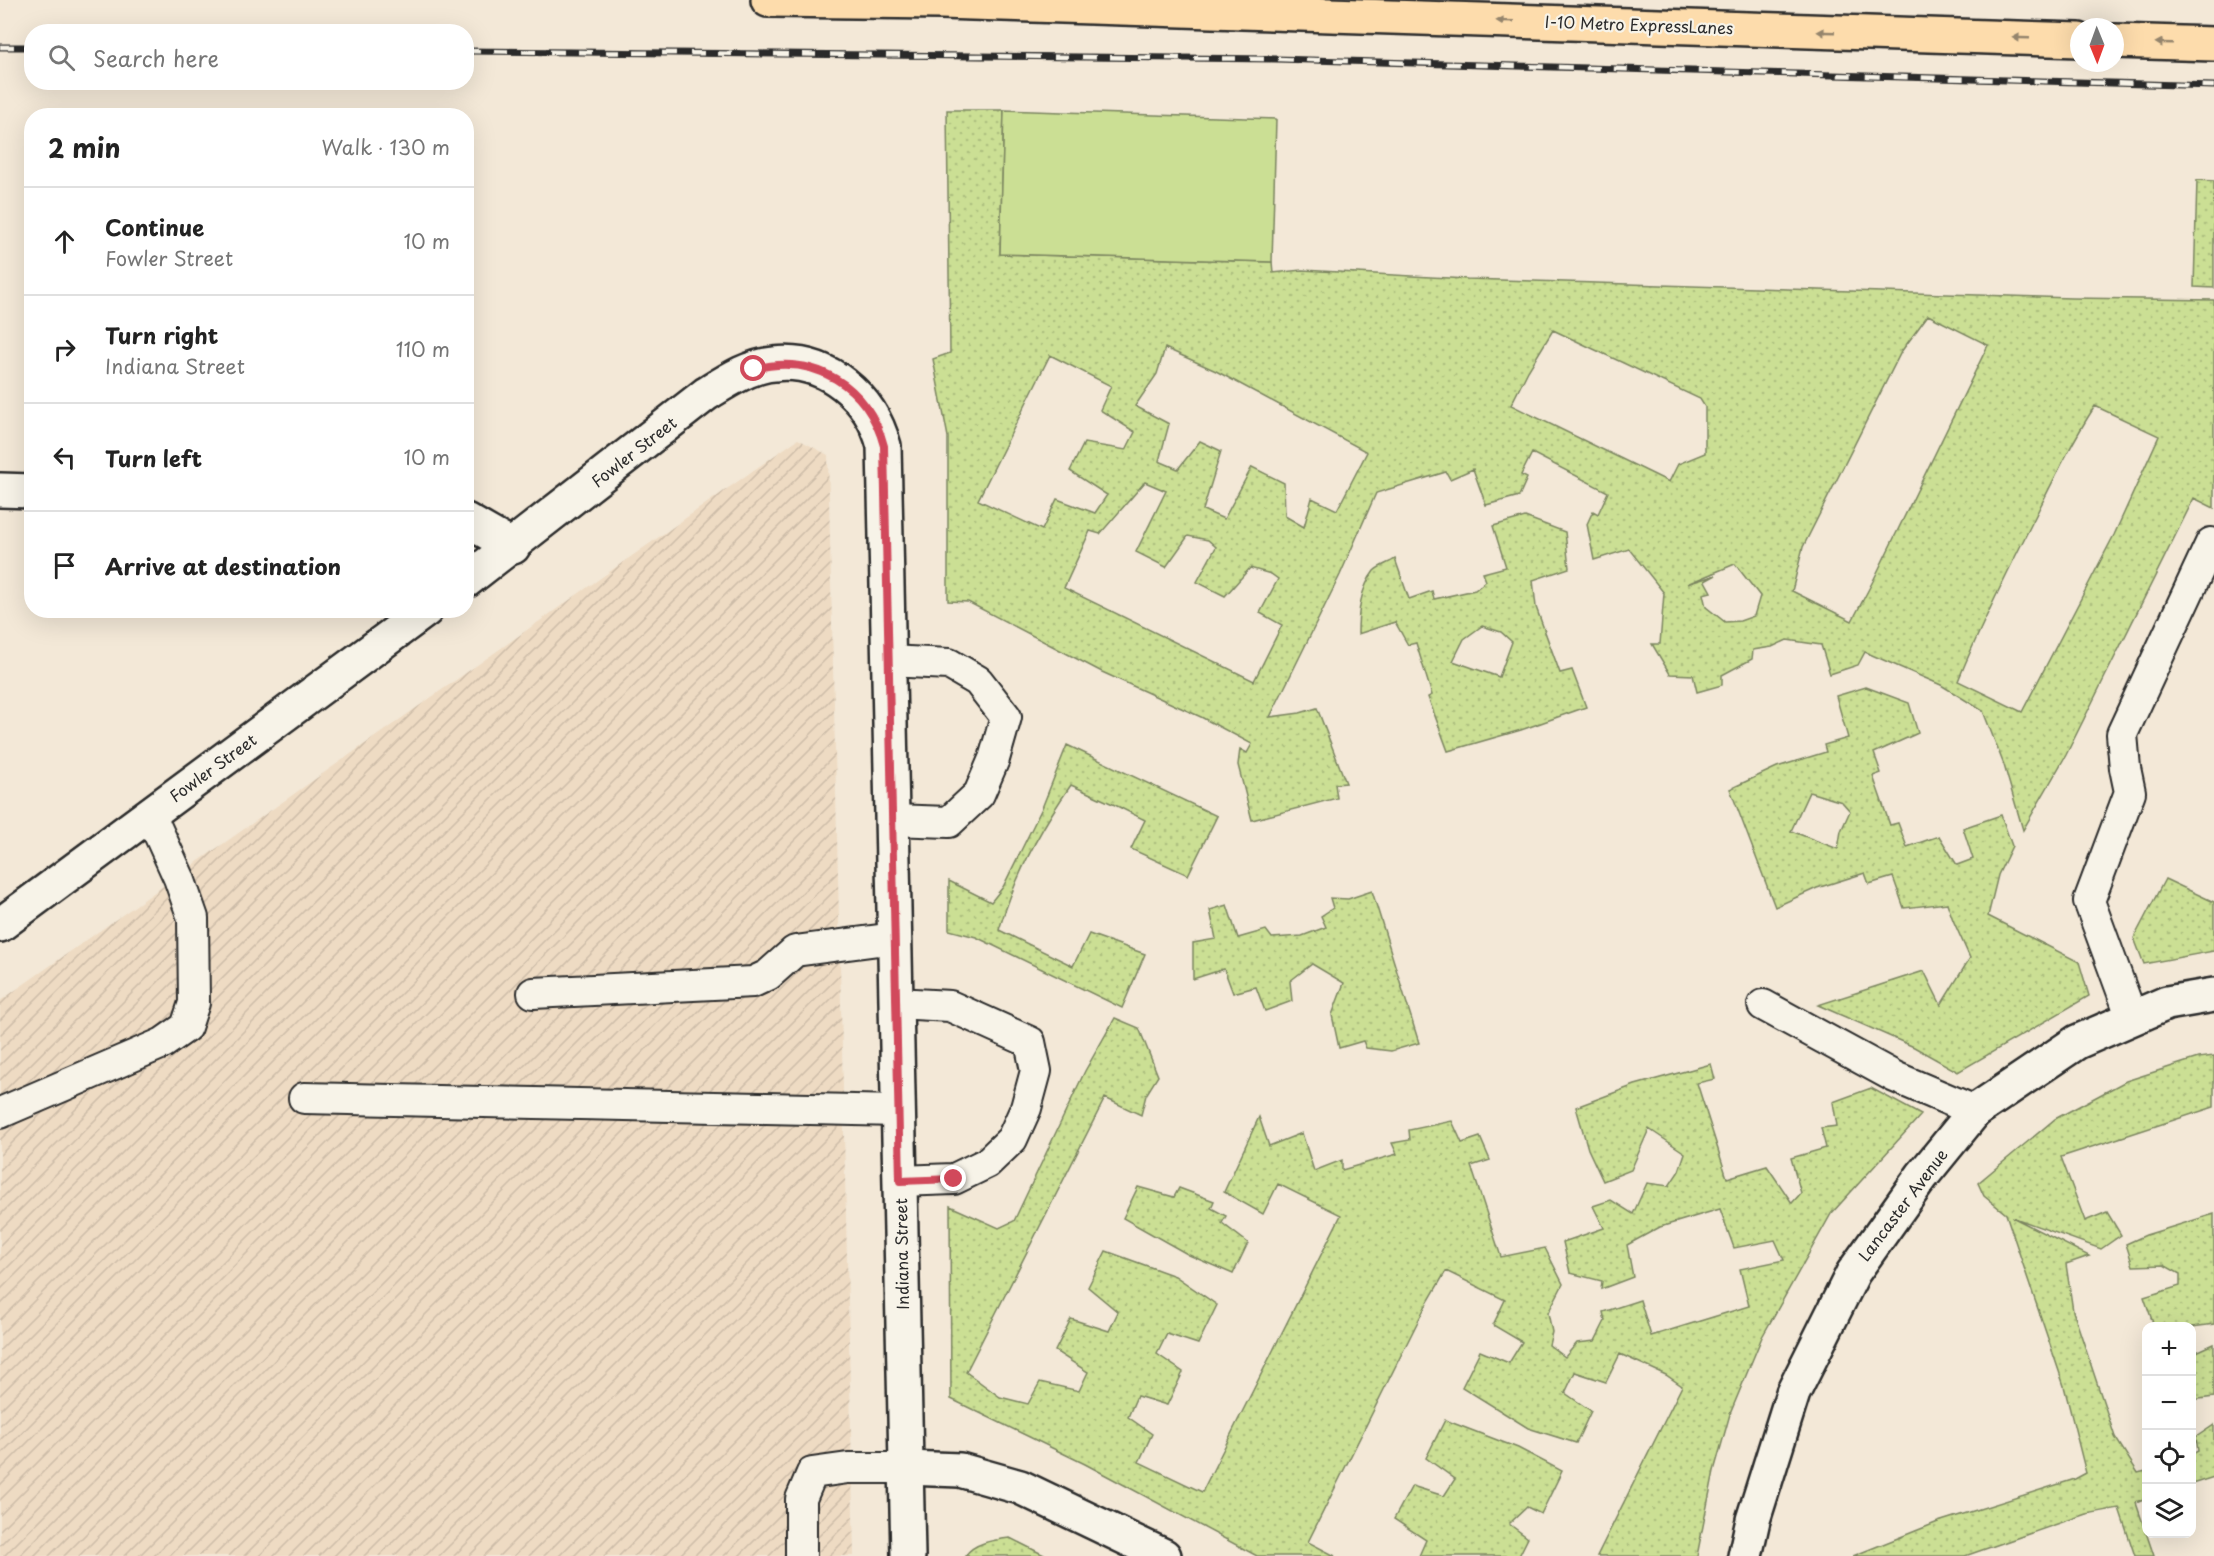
<!DOCTYPE html>
<meta charset="utf-8">
<style>
:root{--surface:#fff;--page:#f6f6f6;--text:#222;--muted:#767676;--line:#e0e0e0}
body{margin:0;font-family:"Playpen Sans",sans-serif;background:var(--page);color:var(--text)}
.controls{position:absolute;right:18px;bottom:18px;display:grid;overflow:hidden;border-radius:12px;box-shadow:0 6px 24px #0002}
.controls button{width:54px;height:54px;display:grid;place-items:center;padding:0;border:0;border-bottom:2px solid var(--line);background:var(--surface);color:var(--text);font:30px sans-serif}
.compass{position:absolute;left:2070px;top:18px;width:54px;height:54px;border-radius:50%;background:var(--surface);box-shadow:0 6px 24px #0002;rotate:179deg}
.stop{position:absolute;width:18px;height:18px;margin:-14px;border:4px solid #d1495b;border-radius:50%;background:#fff}
.stop.end{background:#d1495b;border-color:#fff;box-shadow:0 2px 6px #0008}
.list{margin:0;padding:0;list-style:none}
h2{display:flex;justify-content:space-between;align-items:center;height:78px;margin:0;padding:0 24px;font-size:26px}
h2 small{font-size:20px;font-weight:400;color:var(--muted)}
.list li{display:grid;grid-template-columns:39px 1fr auto;gap:18px;align-items:center;box-sizing:border-box;height:108px;padding:0 24px;border-top:2px solid var(--line)}
.list b{display:block;font-size:22px;white-space:nowrap}
.list p{margin:0;font-size:20px;white-space:nowrap;color:var(--muted)}
.list em{font-size:20px;font-style:normal;color:var(--muted)}
.icon{flex:none;width:33px;height:33px;fill:none;stroke:currentColor;stroke-width:2;stroke-linecap:round;stroke-linejoin:round}
.map{position:relative;flex:none;width:2214px;height:1556px;overflow:hidden}
.search{position:absolute;background:var(--surface);box-shadow:0 6px 24px #0002;left:24px;top:24px;width:450px;height:66px;display:flex;align-items:center;gap:15px;box-sizing:border-box;padding:0 21px;border-radius:24px;color:var(--muted);font-size:22px}
.panel{position:absolute;background:var(--surface);box-shadow:0 6px 24px #0002;left:24px;top:108px;width:450px;height:510px;border-radius:24px}
.map>svg:first-child{display:block}
.industrial{fill:url(#industrial-furrows)}
.grass{fill:url(#grass-dots);stroke:#7b8560;stroke-width:1.5;fill-rule:evenodd}
.pitch{fill:#cbdf94;stroke:#7b8560;stroke-width:1.5}
.lines{fill:none;stroke-linecap:round;stroke-linejoin:round}
.lane-casing{stroke:#2b2b2b;stroke-width:34}
.street-casing{stroke:#2b2b2b;stroke-width:38}
.secondary-casing{stroke:#2b2b2b;stroke-width:38}
.highway-casing{stroke:#2b2b2b;stroke-width:38}
.lane{stroke:#f7f3e8;stroke-width:30}
.street{stroke:#f7f3e8;stroke-width:33}
.secondary{stroke:#f7f3e8;stroke-width:33}
.highway{stroke:#fddcac;stroke-width:33}
.rail-casing{stroke:#2b2b2b;stroke-width:7}
.rail{stroke:#f7f3e8;stroke-width:4.5;stroke-dasharray:14;stroke-linecap:butt}
.oneway{fill:#94846c}
.route{stroke:#d1495b;stroke-width:8}
.labels{text-anchor:middle;stroke-width:4.5;stroke-linejoin:round;paint-order:stroke}
.street-label{font-size:16px;fill:#2b2b2b;stroke:#f7f3e8}
</style>
<div class="map">
<svg width="2214" height="1556" viewBox="0 0 2214 1556">
<defs>
<pattern id="industrial-furrows" width="10" height="10" patternUnits="userSpaceOnUse" patternTransform="scale(1.5)"><rect width="10" height="10" fill="#eedbc3"/><path d="M-1 1l2-2M0 10L10 0M9 11l2-2" fill="none" stroke="#ccbca8"/></pattern>
<pattern id="grass-dots" width="8" height="8" patternUnits="userSpaceOnUse" patternTransform="scale(1.5)"><rect width="8" height="8" fill="#cbdf94"/><path d="M2 2h.1M6 6h.1" fill="none" stroke="#aec080" stroke-width="1.8" stroke-linecap="round"/></pattern>
</defs>
<rect width="100%" height="100%" fill="#f3e8d7"/>
<filter id="ink" filterUnits="userSpaceOnUse"><feTurbulence type="fractalNoise" baseFrequency=".0167" numOctaves="2"/><feDisplacementMap in="SourceGraphic" scale="12" xChannelSelector="R" yChannelSelector="G"/><feConvolveMatrix kernelMatrix="1 2 1 2 8 2 1 2 1" color-interpolation-filters="sRGB"/></filter>
<g filter="url(#ink)">
<polygon class="industrial" points="798,439 828,455 854,1556 0,1556 0,1001"/>
<g class="grass">
<path d="M947,110H1004L1000,254L1272,262L1273,273L1302,270L1467,279L2071,298L2214,300V508L2194,498L2066,755L2023,830L2004,765L1983,711L1941,685L1865,652L1858,665L1830,674L1821,645L1787,640L1772,647L1753,650L1752,659L1722,675V685L1697,692L1693,675L1670,674L1652,644H1660L1664,593L1629,549L1594,560L1587,524L1593,511L1598,514L1608,492L1532,453L1521,475L1527,478L1519,496L1486,505L1473,469L1450,479L1446,472L1376,493L1340,575L1270,717L1300,713L1317,708L1346,783L1335,784L1337,798L1252,820L1238,765L1240,749L1247,753L1252,744L1201,717L1102,672L968,602L948,601V437L933,359L950,353ZM1928,315L1988,345L1873,581L1852,621L1792,591L1803,547L1901,352ZM1553,330L1700,399L1705,407V453L1678,464L1669,482L1511,405L1528,371ZM1165,348L1216,371L1367,452L1337,510L1312,498L1304,527L1285,516L1284,483L1252,467L1224,519L1203,510L1221,451L1200,441L1178,469L1159,461L1169,424L1135,406L1157,374ZM1050,355L1111,386L1100,410L1135,432L1126,450L1084,443L1070,471L1107,495L1095,513L1057,499L1042,530L978,500ZM2095,406L2159,436L2114,535L2022,712L1958,681C1980,627 2006,575 2032,523C2052,483 2071,443 2095,406ZM1145,482L1166,491L1136,552L1166,567L1188,536L1208,540L1216,547L1197,582L1225,596L1250,568L1271,574L1278,579L1260,613L1282,625L1254,681L1064,588L1090,531L1100,534ZM1735,564L1760,596L1754,616L1740,621L1725,622L1706,607L1703,594L1711,592L1705,581L1716,575L1687,584Z"/>
<polygon points="2197,180 2214,181 2214,288 2194,287"/>
<path d="M1525,517L1565,532L1569,568L1533,580L1536,607L1560,673L1572,670L1586,707L1521,730L1448,751L1428,697L1432,695L1416,643L1408,645L1395,622L1358,634C1358,613 1360,589 1374,571C1379,566 1389,563 1395,559L1409,599L1432,591L1434,599L1475,590L1486,581L1483,573L1506,567L1493,526ZM1482,626L1501,632L1512,642L1499,677L1453,661L1464,639Z"/>
<path d="M1866,687L1909,703L1918,733L1874,753L1881,773L1873,776L1890,825L1898,823L1907,847L1939,836L1957,865L1973,859L1963,828L2001,815L2012,846L1998,875L1988,916L2079,962L2089,996L1958,1072L1914,1047L1818,1005L1924,971L1941,1005L1970,958L1953,920L1947,903L1904,908L1893,877L1869,884L1865,873L1817,888L1775,907L1730,789L1777,767L1826,752L1824,745L1848,738L1836,696ZM1809,792L1842,802L1850,811L1841,831L1838,849L1791,831Z"/>
<path d="M1067,745L1217,816L1188,875L1131,849L1145,820L1115,805L1071,785C1040,829 1014,879 999,930L1073,966L1089,934L1145,954L1122,1008L976,937L949,930V881L991,902L1003,887L1042,808Z"/>
<polygon points="2165,879 2214,902 2214,951 2144,964 2134,938"/>
<polygon points="1372,891 1419,1043 1391,1051 1366,1048 1363,1041 1339,1048 1332,1015 1344,983 1312,964 1290,981 1292,1001 1265,1011 1256,987 1233,993 1224,969 1193,979 1193,943 1216,939 1210,910 1227,905 1238,938 1266,930 1272,938 1302,936 1326,927 1321,916 1333,908 1330,898 1348,899"/>
<polygon points="1115,1018 1139,1028 1158,1076 1146,1095 1141,1115 1105,1098 966,1372 1000,1397 1028,1404 1040,1382 1079,1391 1088,1372 1055,1351 1071,1319 1109,1331 1118,1312 1088,1287 1106,1251 1175,1276 1217,1305 1198,1344 1167,1334 1157,1354 1183,1372 1167,1405 1137,1396 1128,1417 1152,1434 1139,1462 1202,1492 1341,1215 1278,1184 1263,1214 1224,1192 1259,1117 1269,1146 1302,1133 1314,1171 1342,1160 1342,1170 1397,1154 1392,1143 1410,1140 1409,1130 1452,1121 1462,1143 1480,1137 1490,1160 1471,1166 1501,1257 1545,1248 1563,1284 1548,1313 1552,1332 1549,1345 1565,1357 1577,1343 1595,1341 1605,1321 1603,1312 1640,1300 1651,1336 1749,1306 1740,1269 1784,1260 1775,1240 1734,1248 1720,1209 1660,1227 1627,1245 1633,1277 1601,1289 1602,1281 1570,1273 1563,1242 1604,1228 1593,1206 1611,1200 1633,1214 1647,1183 1669,1186 1679,1171 1685,1153 1649,1129 1631,1170 1603,1181 1588,1149 1576,1107 1635,1085 1711,1064 1715,1079 1697,1083 1727,1178 1767,1166 1792,1203 1801,1193 1791,1158 1826,1148 1821,1128 1837,1126 1833,1102 1871,1088 1921,1115 1831,1214 1762,1337 1730,1414 1714,1471 1697,1556 1597,1556 1682,1386 1666,1375 1620,1354 1606,1382 1575,1372 1565,1393 1591,1411 1576,1443 1528,1428 1462,1387 1480,1351 1509,1363 1522,1342 1493,1325 1505,1300 1446,1271 1425,1307 1308,1542 1335,1556 1257,1556 1085,1464 951,1399 950,1206 999,1228 1014,1221 1085,1071"/>
<polygon points="2214,1056 2214,1107 2061,1157 2085,1221 2107,1212 2121,1235 2101,1249 2012,1217 2089,1256 2066,1264 2073,1311 2115,1437 2138,1473 2146,1471 2146,1499 2136,1503 2154,1556 2135,1556 2119,1508 2086,1514 1965,1556 1853,1556 1938,1522 2075,1479 2086,1473 2064,1386 2006,1214 1984,1196 1978,1183 2055,1119 2126,1081 2198,1058"/>
<polygon points="1138,1187 1174,1197 1179,1188 1214,1201 1211,1208 1226,1216 1222,1223 1248,1243 1233,1274 1189,1255 1123,1218"/>
<polygon points="2214,1214 2214,1324 2192,1327 2154,1326 2144,1297 2180,1286 2180,1274 2164,1265 2133,1266 2126,1244 2146,1235"/>
<polygon points="2214,1344 2214,1397 2192,1400 2192,1354"/>
<polygon points="1445,1420 1518,1448 1562,1471 1541,1514 1527,1507 1509,1524 1528,1538 1519,1556 1419,1556 1426,1540 1394,1519 1412,1486 1444,1496 1455,1479 1426,1458"/>
<polygon points="2214,1425 2214,1477 2192,1484 2192,1454 2198,1451 2196,1437"/>
<path d="M1010,1538L1046,1556H965C974,1542 995,1540 1010,1538Z"/>
</g>
<polygon class="pitch" points="1004,110 1276,119 1272,262 1000,254"/>
<g class="lines">
<defs>
<g id="lane">
<polyline points="888,661 949,664 978,681 1006,717 994,759 979,794 949,822 892,820"/>
<polyline points="533,993 753,982 768,975 795,951 894,938"/>
<polyline points="896,1003 950,1006 1030,1042 1036,1071 1026,1108 1012,1139 987,1163 954,1179 900,1181"/>
<polyline points="1763,1005 1895,1077 1975,1111"/>
<polyline points="2132,1018 2089,901 2130,792 2125,768 2122,734 2211,543"/>
<polyline points="304,1098 898,1111"/>
<polyline points="0,1113 163,1043 186,1027 194,1003 193,918 179,878 150,814"/>
<polyline points="801,1556 801,1499 812,1473 848,1468 906,1468"/>
</g>
<g id="street">
<path d="M466,581L706,394C727,381 749,366 774,364C827,358 871,397 884,446L908,1556"/>
<polyline points="0,925 426,610"/>
<polyline points="906,1468 960,1470 1020,1487 1164,1556"/>
<polyline points="1745,1556 1753,1520 1793,1393 1853,1273 1922,1176 1975,1111 2077,1042 2167,1003 2214,995"/>
</g>
<g id="secondary">
<polyline points="0,490 32,491"/>
<polyline points="466,520 513,547"/>
</g>
<g id="highway">
<polyline points="768,0 941,2 2079,40"/>
<polyline points="2115,41 2214,44"/>
</g>
</defs>
<use href="#lane" class="lane-casing"/>
<use href="#street" class="street-casing"/>
<use href="#secondary" class="secondary-casing"/>
<use href="#highway" class="highway-casing"/>
<use href="#lane" class="lane"/>
<use href="#street" class="street"/>
<use href="#secondary" class="secondary"/>
<use href="#highway" class="highway"/>
<defs>
<g id="rail">
<polyline points="0,47 32,47"/>
<polyline points="466,51 1276,59 2214,86"/>
</g>
</defs>
<use href="#rail" class="rail-casing"/>
<use href="#rail" class="rail"/>
</g>
<defs><path id="oneway-solid" d="M-6-.8H1V-3.2L6.5 0L1 3.2V.8H-6Z" transform="scale(1.5)"/></defs>
<g class="oneway">
<use href="#oneway-solid" transform="translate(1505 21) rotate(-178)"/>
<use href="#oneway-solid" transform="translate(1826 32) rotate(-178)"/>
<use href="#oneway-solid" transform="translate(2021 38) rotate(-178)"/>
<use href="#oneway-solid" transform="translate(2164 43) rotate(-178)"/>
</g>
</g>
<g class="lines" filter="url(#ink)">
<path class="route" d="M754,369C815,353 868,386 884,446L900,1181L954,1179"/>
</g>
<g class="labels">
<g class="street-label">
<text transform="translate(1639 25) rotate(2)" y="6">I-10 Metro ExpressLanes</text>
<text transform="translate(634 452) rotate(-38)" y="6">Fowler Street</text>
<text transform="translate(213 768) rotate(-36)" y="6">Fowler Street</text>
<text transform="translate(1903 1205) rotate(-53)" y="6">Lancaster Avenue</text>
<text transform="translate(902 1254) rotate(-91)" y="6">Indiana Street</text>
</g>
</g>
</svg>
<div class="controls">
<button>+</button>
<button>−</button>
<button><svg class="icon" aria-label="locate" viewBox="0 0 24 24"><circle cx="12" cy="12" r="6"/><path d="M12 2v4M12 18v4M2 12h4M18 12h4"/></svg></button>
<button><svg class="icon" aria-label="layers" viewBox="0 0 24 24"><path d="M12 4l9 5-9 5-9-5zM3 14l9 5 9-5"/></svg></button>
</div>
<svg class="compass" viewBox="-18 -18 36 36"><path d="M0-13l5 13h-10z" fill="#e53935"/><path d="M0 13l5-13h-10z" fill="#767676"/></svg>
<div class="stop" style="left:754px;top:369px"></div>
<div class="stop end" style="left:954px;top:1179px"></div>
<div class="search"><svg class="icon" aria-label="search" viewBox="0 0 24 24"><circle cx="10" cy="10" r="6"/><path d="M15 15l6 6"/></svg>Search here</div>
<section class="panel">
<h2>2 min<small>Walk · 130 m</small></h2>
<ul class="list">
<li><svg class="icon" aria-label="ahead" viewBox="0 0 24 24"><path d="M12 20V5M6 11l6-6 6 6"/></svg><div><b>Continue</b><p>Fowler Street</p></div><em>10 m</em></li>
<li><svg class="icon" aria-label="right" viewBox="0 0 24 24"><path d="M7 20v-9h11M14 6l5 5-5 5"/></svg><div><b>Turn right</b><p>Indiana Street</p></div><em>110 m</em></li>
<li><svg class="icon" aria-label="left" viewBox="0 0 24 24"><path d="M17 20v-9H6M10 6l-5 5 5 5"/></svg><div><b>Turn left</b></div><em>10 m</em></li>
<li><svg class="icon" aria-label="arrive" viewBox="0 0 24 24"><path d="M6 21V4h12l-3 4 3 4H6"/></svg><div><b>Arrive at destination</b></div></li>
</ul>
</section>
</div>
